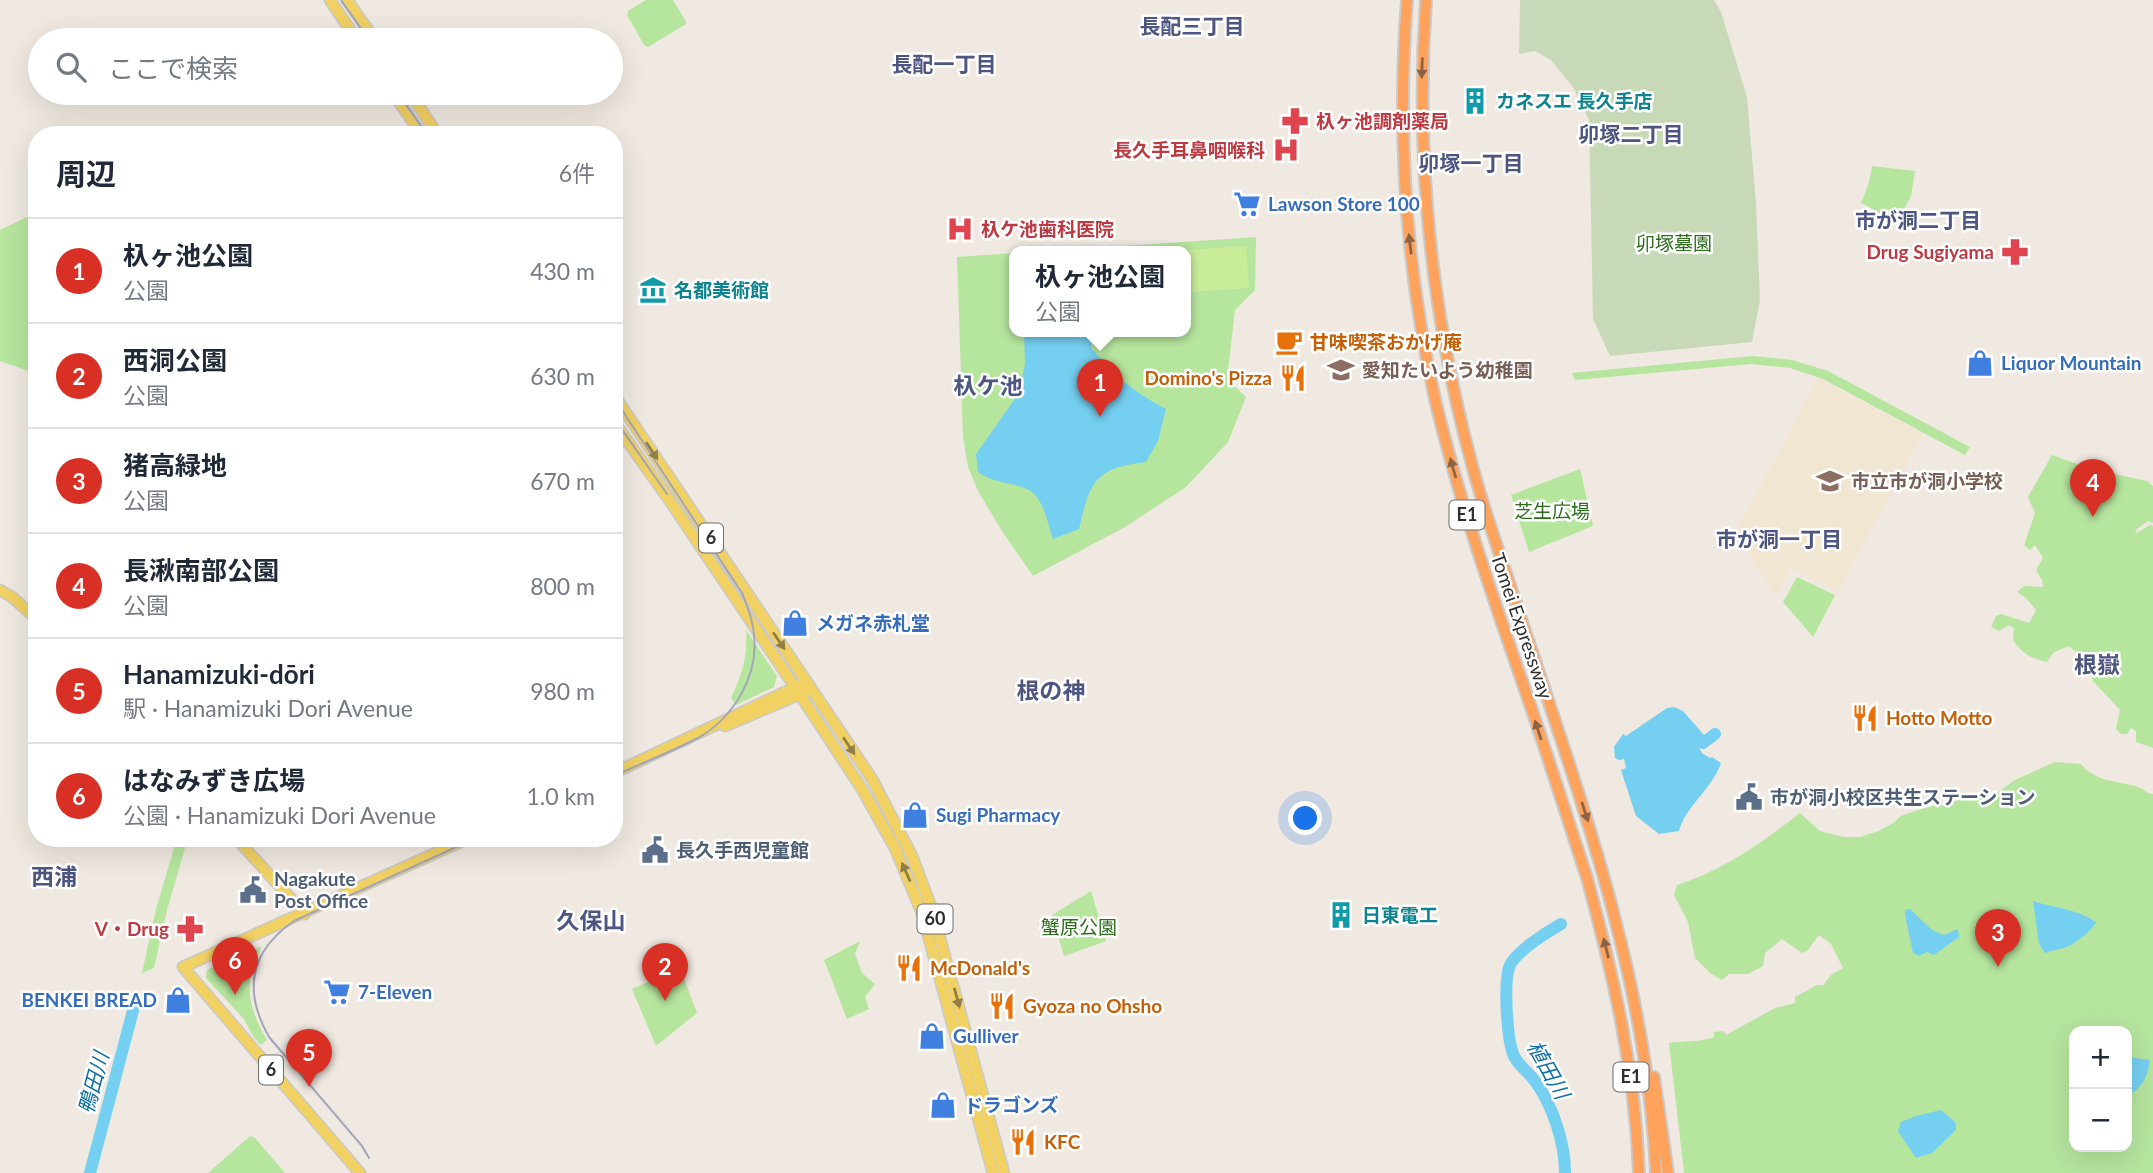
<!DOCTYPE html>
<html lang="ja">
<meta charset="utf-8">
<style>
:root{--surface:#fff;--page:#f2f2f3;--text:#1f2937;--muted:#747a83;--line:#e0e1e3;--accent:#d93025}
body{margin:0;font-family:Lato,"Noto Sans JP",sans-serif;background:var(--page);color:var(--text)}
.controls{position:absolute;right:21px;bottom:21px;display:grid;overflow:hidden;border-radius:14px;box-shadow:0 7px 28px #0002}
.controls button{width:63px;height:63px;display:grid;place-items:center;padding:0;border:0;border-bottom:2px solid var(--line);background:var(--surface);color:var(--text);font:35px sans-serif}
.you{position:absolute;left:1306px;top:819px;width:24px;height:24px;margin:-18px;border:5px solid #fff;border-radius:50%;background:#1a73e8;box-shadow:0 0 0 10px #1a73e833}
.badge{display:grid;place-items:center;width:46px;height:46px;border-radius:50%;background:var(--accent);color:#fff;font-size:23px;font-weight:700}
.pin{position:absolute;translate:-50% -58px;filter:drop-shadow(0 2px 4px #0008)}
.pin::after{content:'';position:absolute;top:37px;width:24px;height:21px;background:inherit;clip-path:polygon(0 0,100% 0,50% 100%)}
.popup{position:absolute;left:1009px;top:246px;width:182px;height:91px;box-sizing:border-box;display:grid;place-content:center;border-radius:14px;background:var(--surface);filter:drop-shadow(0 2px 5px #0005);font-size:23px;white-space:nowrap;color:var(--muted)}
.popup b{font-size:26px;color:var(--text)}
.popup::after{content:'';position:absolute;left:50%;top:100%;margin-left:-14px;border:14px solid transparent;border-top-color:var(--surface)}
.list{margin:0;padding:0;list-style:none}
h2{display:flex;justify-content:space-between;align-items:center;height:91px;margin:0;padding:0 28px;font-size:30px}
h2 small{font-size:23px;font-weight:400;color:var(--muted)}
.list li{display:grid;grid-template-columns:46px 1fr auto;gap:21px;align-items:center;box-sizing:border-box;height:105px;padding:0 28px;border-top:2px solid var(--line)}
.list b{display:block;font-size:26px;white-space:nowrap}
.list p{margin:0;font-size:23px;white-space:nowrap;color:var(--muted)}
.list em{font-size:23px;font-style:normal;color:var(--muted)}
.icon{flex:none;width:38px;height:38px;fill:none;stroke:currentColor;stroke-width:2;stroke-linecap:round;stroke-linejoin:round}
.map{position:relative;flex:none;width:2153px;height:1173px;overflow:hidden}
.search{position:absolute;background:var(--surface);box-shadow:0 7px 28px #0002;left:28px;top:28px;width:595px;height:77px;display:flex;align-items:center;gap:18px;box-sizing:border-box;padding:0 24px;border-radius:38px;color:var(--muted);font-size:26px}
.panel{position:absolute;background:var(--surface);box-shadow:0 7px 28px #0002;left:28px;top:126px;width:595px;height:721px;border-radius:28px}
.map>svg:first-child{display:block}
.education{fill:#f0e6d1}
.green{fill:#b6e59e;fill-rule:evenodd}
.cemetery{fill:#c8d9b8}
.pitch{fill:#c9ec9a}
.water{fill:#75cff0}
.lines{fill:none;stroke-linecap:round;stroke-linejoin:round}
.river{stroke:#75cff0;stroke-width:12}
.primary-casing{stroke:#c9c9c9;stroke-width:13}
.highway-casing{stroke:#c9c9c9;stroke-width:14}
.primary{stroke:#f2d163;stroke-width:10}
.highway{stroke:#ffa35c;stroke-width:10}
.tram{stroke:#a3a6b8;stroke-width:2}
.oneway{fill:#8c6343}
.oneway2{fill:#908048}
.labels{text-anchor:middle;stroke-width:5;stroke-linejoin:round;paint-order:stroke}
.shield{fill:#fff;stroke:#6d6d6d;stroke-width:2}
.shield-label{font-size:18px;font-weight:bold;fill:#2e2e2e}
.culture-label{font-size:19px;font-weight:bold;fill:#0d838f;stroke:#fff;text-anchor:start}
.health-label{font-size:19px;font-weight:bold;fill:#be3a42;stroke:#fff;text-anchor:end}
.shop-label{font-size:19px;font-weight:bold;fill:#366cbe;stroke:#fff;text-anchor:start}
.park-label{font-size:19px;fill:#2c6e1b;stroke:#fff}
.food-label{font-size:19px;font-weight:bold;fill:#c56008;stroke:#fff;text-anchor:start}
.education-label{font-size:19px;font-weight:bold;fill:#785e54;stroke:#fff;text-anchor:start}
.street-label{font-size:19px;fill:#2e2e2e;stroke:#fff}
.service-label{font-size:19px;font-weight:bold;fill:#4e5e75;stroke:#fff;text-anchor:start}
.neighbourhood-label{font-size:21px;font-weight:bold;fill:#4d5680;stroke:#fff}
.water-label{font-size:21px;font-style:italic;fill:#0d6fa3;stroke:#fff}
.quarter-label{font-size:23px;font-weight:bold;fill:#4d5680;stroke:#fff}
</style>
<div class="map">
<svg width="2153" height="1173" viewBox="0 0 2153 1173">
<rect width="100%" height="100%" fill="#efe9e1"/>
<polygon class="education" points="1818,378 1923,434 1838,592 1791,568 1776,595 1752,559 1738,528"/>
<g class="green">
<polygon points="646,0 673,0 686,22 686,24 648,47 644,45 627,15 628,11"/>
<polygon points="1872,166 1915,171 1911,196 1897,222 1861,203 1869,183"/>
<path d="M29,216C31,229 36,242 36,255C38,272 16,301 37,310V374L0,361V230Z"/>
<polygon points="1256,237 1255,290 1235,310 1227,379 1246,397 1228,442 1186,487 1125,527 1033,576 1002,531 978,491 968,467 963,437 957,257 1014,253 1014,331 1186,331 1186,251 1051,251"/>
<polygon points="1753,356 1792,360 1828,371 1970,447 1965,455 1823,379 1790,368 1751,364 1575,380 1572,373"/>
<path d="M2052,455L2088,468L2147,481L2153,486V523L2148,521L2137,529L2135,534L2150,525L2153,526V748L2136,742V731L2131,728L2127,734H2121L2116,729L2120,710L2092,680L2094,662L2079,655L2069,646L2054,652L2047,662C2030,658 2023,654 2013,640L2014,628L2009,625L1999,631L1991,627L1996,616L2001,614L2029,623L2036,610L2026,598L2017,592L2024,586L2043,587L2042,580L2036,570L2043,558L2035,545L2030,550L2024,545L2035,513L2028,497Z"/>
<polygon points="1580,469 1593,526 1529,552 1511,495"/>
<polygon points="1797,577 1835,595 1813,637 1783,602"/>
<path d="M746,630L777,676L774,687L736,705L731,698C742,675 748,656 746,630Z"/>
<path d="M2055,762L2081,764C2095,782 2118,781 2138,787C2144,789 2146,794 2153,794V1173H1684L1669,1043C1682,1041 1703,1042 1714,1037V1032L1723,1031L1726,1035L1775,1008L1795,1003V997L1817,985H1823L1832,974L1843,968L1831,944L1819,935L1808,950L1802,953L1782,939L1765,953L1763,966L1748,974H1729L1722,980L1711,974L1695,958L1688,922L1674,895L1677,885C1723,871 1763,842 1800,813L1820,831L1844,837H1860L1878,831L1893,823L1901,816L1918,810L1948,802L1994,795L2015,780ZM2074,1031H2127V1147H2074Z"/>
<polygon points="177,838 188,838 167,910 154,968 142,973 156,909"/>
<polygon points="1091,891 1106,941 1064,956 1052,915"/>
<polygon points="860,941 855,954 862,973 875,984 865,997 869,1009 847,1019 824,960"/>
<path d="M262,946C243,981 247,1006 267,1040L261,1045L254,1038L244,1019L206,978L207,970Z"/>
<polygon points="680,968 697,1013 656,1046 632,989"/>
<polygon points="250,1136 254,1137 285,1173 208,1173"/>
</g>
<polygon class="cemetery" points="1520,0 1714,0 1721,12 1747,97 1756,204 1760,300 1752,342 1610,356 1593,319 1589,120 1573,87 1551,60 1535,51 1519,54"/>
<polygon class="pitch" points="1246,246 1249,288 1192,292 1189,250"/>
<g class="water">
<path d="M1024,331H1093L1091,348C1117,377 1132,391 1166,409L1158,441L1146,462C1095,468 1090,481 1079,529L1053,539C1048,525 1044,501 1032,492C1019,482 995,485 978,472L976,454L1019,393L1025,364Z"/>
<path d="M1674,707L1683,711L1704,735L1701,740L1705,745L1699,747L1702,753L1710,758L1712,757L1721,763C1712,789 1685,807 1679,831L1659,834L1636,816L1621,770L1626,768L1624,759L1619,760L1615,758L1614,747L1623,734L1626,736L1667,708Z"/>
<path d="M2033,901C2055,908 2077,909 2096,922C2093,929 2076,943 2069,946C2062,949 2053,950 2045,953L2039,944Z"/>
<polygon points="1910,909 1932,930 1944,935 1958,929 1959,937 1934,955 1927,952 1919,956 1913,953 1905,915 1905,910"/>
<path d="M2128,1057L2150,1060C2148,1076 2142,1089 2127,1096Z"/>
<polygon points="1941,1110 1955,1122 1956,1130 1932,1153 1916,1158 1898,1131 1901,1122 1916,1116"/>
</g>
<g class="lines">
<g class="river">
<polyline points="1703,743 1715,734"/>
<path d="M1561,924C1547,932 1517,951 1510,965C1503,981 1507,1041 1514,1056C1519,1066 1528,1072 1535,1081C1553,1106 1565,1143 1565,1173"/>
<polyline points="90,1173 135,1003"/>
</g>
<defs>
<g id="primary">
<polyline points="330,0 357,40"/>
<polyline points="347,0 375,40"/>
<polyline points="393,93 422,135"/>
<polyline points="410,93 438,135"/>
<polyline points="614,395 872,779 912,856 932,909 1004,1173"/>
<polyline points="614,422 672,504 795,687 862,789 895,848 922,913 993,1173"/>
<polyline points="0,590 12,597 37,619"/>
<polyline points="725,726 805,692"/>
<polyline points="614,773 800,685"/>
<polyline points="236,838 305,914"/>
<polyline points="360,1173 183,967 469,838"/>
</g>
<g id="highway">
<path d="M1407,0C1397,133 1406,269 1435,399C1458,497 1491,592 1524,687C1546,750 1566,814 1587,878C1614,978 1635,1069 1639,1173"/>
<path d="M1426,0C1415,158 1430,308 1471,461C1482,504 1497,546 1511,588C1573,779 1647,970 1656,1173"/>
<polyline points="1654,1077 1668,1173"/>
</g>
</defs>
<use href="#primary" class="primary-casing"/>
<use href="#highway" class="highway-casing"/>
<use href="#primary" class="primary"/>
<use href="#highway" class="highway"/>
<g class="tram">
<polyline points="341,0 369,40"/>
<polyline points="398,93 427,135"/>
<path d="M614,398L742,593C748,607 753,620 754,635C759,676 733,718 698,738C671,752 642,763 614,776"/>
<polyline points="614,418 667,494"/>
<path d="M369,1158L362,1146L269,1037C243,991 249,952 294,921L476,838"/>
</g>
</g>
<defs><path id="oneway-solid" d="M-6-.8H1V-3.2L6.5 0L1 3.2V.8H-6Z" transform="scale(1.75)"/></defs>
<g class="oneway">
<use href="#oneway-solid" transform="translate(1422 68) rotate(92)"/>
<use href="#oneway-solid" transform="translate(1410 244) rotate(-97)"/>
<use href="#oneway-solid" transform="translate(1453 468) rotate(-106)"/>
<use href="#oneway-solid" transform="translate(1538 730) rotate(-108)"/>
<use href="#oneway-solid" transform="translate(1585 812) rotate(72)"/>
<use href="#oneway-solid" transform="translate(1606 948) rotate(-104)"/>
</g>
<g class="oneway2">
<use href="#oneway-solid" transform="translate(652 451) rotate(56)"/>
<use href="#oneway-solid" transform="translate(779 641) rotate(56)"/>
<use href="#oneway-solid" transform="translate(849 746) rotate(56)"/>
<use href="#oneway-solid" transform="translate(906 872) rotate(-114)"/>
<use href="#oneway-solid" transform="translate(957 998) rotate(75)"/>
</g>
<defs>
<symbol id="building-bare" viewBox="-9 -9 18 18"><path d="M-4-6H4V6H1V3H-1V6H-4ZM-2.5-4.3h1.7v1.8h-1.7ZM.8-4.3h1.7v1.8H.8ZM-2.5-1h1.7V.8h-1.7ZM.8-1h1.7V.8H.8Z" fill="#0f9aa8" stroke="#fff" stroke-width="2.5" paint-order="stroke"/></symbol>
<symbol id="pharmacy-bare" viewBox="-9 -9 18 18"><path d="M-2-6h4v4h4v4h-4v4h-4v-4h-4v-4h4Z" fill="#e0444e" stroke="#fff" stroke-width="2.5" paint-order="stroke"/></symbol>
<symbol id="hospital-bare" viewBox="-9 -9 18 18"><path d="M-5-5h3v3.5h4V-5h3V5h-3V1.5h-4V5h-3Z" fill="#e0444e" stroke="#fff" stroke-width="2.5" paint-order="stroke"/></symbol>
<symbol id="supermarket-bare" viewBox="-9 -9 18 18"><path d="M-6-5.5h2.5l.6 2H6L4.5 2H-2.5L-4.4-4H-6ZM-1.5 3.2a1.3 1.3 0 1 0 .1 0ZM3 3.2a1.3 1.3 0 1 0 .1 0Z" fill="#3f7fe0" stroke="#fff" stroke-width="2.5" paint-order="stroke"/></symbol>
<symbol id="museum-bare" viewBox="-9 -9 18 18"><path d="M0-6L6-3V-2H-6V-3ZM-5-1h2V3h-2ZM-1-1h2V3h-2ZM3-1h2V3H3ZM-6 4H6V6H-6Z" fill="#0f9aa8" stroke="#fff" stroke-width="2.5" paint-order="stroke"/></symbol>
<symbol id="cafe-bare" viewBox="-9 -9 18 18"><path d="M-5.5-4.5H6V0H3Q3 3.5 0 3.5H-2.5Q-5.5 3.5-5.5 0ZM3-3.2v2h1.7v-2ZM-6 4.5H4V6H-6Z" fill="#e8710a" stroke="#fff" stroke-width="2.5" paint-order="stroke"/></symbol>
<symbol id="shop-bare" viewBox="-9 -9 18 18"><path d="M-5-2.5h2.3a2.7 3.5 0 0 1 5.4 0H5L5.5 6h-11ZM-1.5-2.5h3a1.5 2.3 0 0 0-3 0Z" fill="#3f7fe0" stroke="#fff" stroke-width="2.5" paint-order="stroke"/></symbol>
<symbol id="school-bare" viewBox="-9 -9 18 18"><path d="M0-5L7-2L0 1L-7-2ZM-4 1L0 2.5L4 1V4Q0 6-4 4Z" fill="#8d6e63" stroke="#fff" stroke-width="2.5" paint-order="stroke"/></symbol>
<symbol id="restaurant-bare" viewBox="-9 -9 18 18"><path d="M-5-6h1v4h1v-4h1v4h1v-4h1v5L-1.5 .5V6h-2V.5L-5-1ZM5-6V6H3V1.5H1.5Q1.5-4 5-6Z" fill="#e8710a" stroke="#fff" stroke-width="2.5" paint-order="stroke"/></symbol>
<symbol id="civic-bare" viewBox="-9 -9 18 18"><path d="M-.6-6.5H3V-4.5H.6V-3L4-1V1h2V6H-6V1h2V-1L-.6-3ZM-1.2 2.5V6h2.4V2.5Z" fill="#5c6f8a" stroke="#fff" stroke-width="2.5" paint-order="stroke"/></symbol>
</defs>
<g fill-rule="evenodd">
<use href="#building-bare" x="1456" y="82" width="38" height="38"/>
<use href="#pharmacy-bare" x="1276" y="102" width="38" height="38"/>
<use href="#hospital-bare" x="1267" y="131" width="38" height="38"/>
<use href="#supermarket-bare" x="1228" y="185" width="38" height="38"/>
<use href="#hospital-bare" x="941" y="210" width="38" height="38"/>
<use href="#pharmacy-bare" x="1996" y="233" width="38" height="38"/>
<use href="#museum-bare" x="634" y="271" width="38" height="38"/>
<use href="#cafe-bare" x="1270" y="323" width="38" height="38"/>
<use href="#shop-bare" x="1961" y="344" width="38" height="38"/>
<use href="#school-bare" x="1322" y="351" width="38" height="38"/>
<use href="#restaurant-bare" x="1274" y="359" width="38" height="38"/>
<use href="#school-bare" x="1811" y="462" width="38" height="38"/>
<use href="#shop-bare" x="776" y="604" width="38" height="38"/>
<use href="#restaurant-bare" x="1846" y="699" width="38" height="38"/>
<use href="#civic-bare" x="1730" y="778" width="38" height="38"/>
<use href="#shop-bare" x="896" y="796" width="38" height="38"/>
<use href="#civic-bare" x="636" y="831" width="38" height="38"/>
<use href="#civic-bare" x="234" y="871" width="38" height="38"/>
<use href="#building-bare" x="1322" y="896" width="38" height="38"/>
<use href="#pharmacy-bare" x="171" y="910" width="38" height="38"/>
<use href="#restaurant-bare" x="890" y="949" width="38" height="38"/>
<use href="#supermarket-bare" x="318" y="973" width="38" height="38"/>
<use href="#shop-bare" x="159" y="981" width="38" height="38"/>
<use href="#restaurant-bare" x="983" y="987" width="38" height="38"/>
<use href="#shop-bare" x="913" y="1017" width="38" height="38"/>
<use href="#shop-bare" x="924" y="1086" width="38" height="38"/>
<use href="#restaurant-bare" x="1004" y="1123" width="38" height="38"/>
</g>
<g class="labels">
<g class="shield">
<rect x="1449.5" y="500.5" width="35" height="29" rx="5"/>
<rect x="699" y="523.5" width="24" height="29" rx="5"/>
<rect x="917.5" y="904.5" width="35" height="29" rx="5"/>
<rect x="259" y="1055.5" width="24" height="29" rx="5"/>
<rect x="1613.5" y="1062.5" width="35" height="29" rx="5"/>
</g>
<g class="shield-label">
<text x="1467" y="521">E1</text>
<text x="711" y="544">6</text>
<text x="935" y="925">60</text>
<text x="271" y="1076">6</text>
<text x="1631" y="1083">E1</text>
</g>
<g class="culture-label">
<text x="1496" y="108">カネスエ 長久手店</text>
<text x="674" y="297">名都美術館</text>
<text x="1362" y="922">日東電工</text>
</g>
<g class="health-label">
<text x="1316" y="128" text-anchor="start">杁ヶ池調剤薬局</text>
<text x="1265" y="157">長久手耳鼻咽喉科</text>
<text x="981" y="236" text-anchor="start">杁ケ池歯科医院</text>
<text x="1994" y="259">Drug Sugiyama</text>
<text x="169" y="936">V・Drug</text>
</g>
<g class="shop-label">
<text x="1268" y="211">Lawson Store 100</text>
<text x="2001" y="370">Liquor Mountain</text>
<text x="816" y="630">メガネ赤札堂</text>
<text x="936" y="822">Sugi Pharmacy</text>
<text x="358" y="999">7-Eleven</text>
<text x="157" y="1007" text-anchor="end">BENKEI BREAD</text>
<text x="953" y="1043">Gulliver</text>
<text x="964" y="1112">ドラゴンズ</text>
</g>
<g class="park-label">
<text x="1674" y="250">卯塚墓園</text>
<text x="1552" y="518">芝生広場</text>
<text x="1079" y="934">蟹原公園</text>
</g>
<g class="food-label">
<text x="1310" y="349">甘味喫茶おかげ庵</text>
<text x="1272" y="385" text-anchor="end">Domino's Pizza</text>
<text x="1886" y="725">Hotto Motto</text>
<text x="930" y="975">McDonald's</text>
<text x="1023" y="1013">Gyoza no Ohsho</text>
<text x="1044" y="1149">KFC</text>
</g>
<g class="education-label">
<text x="1362" y="377">愛知たいよう幼稚園</text>
<text x="1851" y="488">市立市が洞小学校</text>
</g>
<g class="street-label">
<text transform="translate(1522 626) rotate(71)" y="7">Tomei Expressway</text>
</g>
<g class="service-label">
<text x="1770" y="804">市が洞小校区共生ステーション</text>
<text x="676" y="857">長久手西児童館</text>
<text x="274" y="886">Nagakute<tspan x="274" dy="22">Post Office</tspan></text>
</g>
<g class="neighbourhood-label">
<text x="1192" y="34">長配三丁目</text>
<text x="944" y="72">長配一丁目</text>
<text x="1631" y="142">卯塚二丁目</text>
<text x="1471" y="171">卯塚一丁目</text>
<text x="1918" y="228">市が洞二丁目</text>
<text x="1779" y="547">市が洞一丁目</text>
</g>
<g class="water-label">
<text transform="translate(1548 1070) rotate(61)" y="7">植田川</text>
<text transform="translate(94 1083) rotate(-75)" y="7">鴨田川</text>
</g>
<g class="quarter-label">
<text x="988" y="394">杁ケ池</text>
<text x="2097" y="673">根嶽</text>
<text x="1051" y="699">根の神</text>
<text x="54" y="885">西浦</text>
<text x="591" y="929">久保山</text>
</g>
</g>
</svg>
<div class="controls">
<button>+</button>
<button>−</button>
</div>
<div class="you"></div>
<div class="pin badge" style="left:1100px;top:417px">1</div>
<div class="popup"><b>杁ヶ池公園</b>公園</div>
<div class="pin badge" style="left:665px;top:1001px">2</div>
<div class="pin badge" style="left:1998px;top:967px">3</div>
<div class="pin badge" style="left:2093px;top:517px">4</div>
<div class="pin badge" style="left:309px;top:1087px">5</div>
<div class="pin badge" style="left:235px;top:995px">6</div>
<div class="search"><svg class="icon" aria-label="search" viewBox="0 0 24 24"><circle cx="10" cy="10" r="6"/><path d="M15 15l6 6"/></svg>ここで検索</div>
<section class="panel">
<h2>周辺<small>6件</small></h2>
<ul class="list">
<li><span class="badge">1</span><div><b>杁ヶ池公園</b><p>公園</p></div><em>430 m</em></li>
<li><span class="badge">2</span><div><b>西洞公園</b><p>公園</p></div><em>630 m</em></li>
<li><span class="badge">3</span><div><b>猪高緑地</b><p>公園</p></div><em>670 m</em></li>
<li><span class="badge">4</span><div><b>長湫南部公園</b><p>公園</p></div><em>800 m</em></li>
<li><span class="badge">5</span><div><b>Hanamizuki-dōri</b><p>駅 · Hanamizuki Dori Avenue</p></div><em>980 m</em></li>
<li><span class="badge">6</span><div><b>はなみずき広場</b><p>公園 · Hanamizuki Dori Avenue</p></div><em>1.0 km</em></li>
</ul>
</section>
</div>
